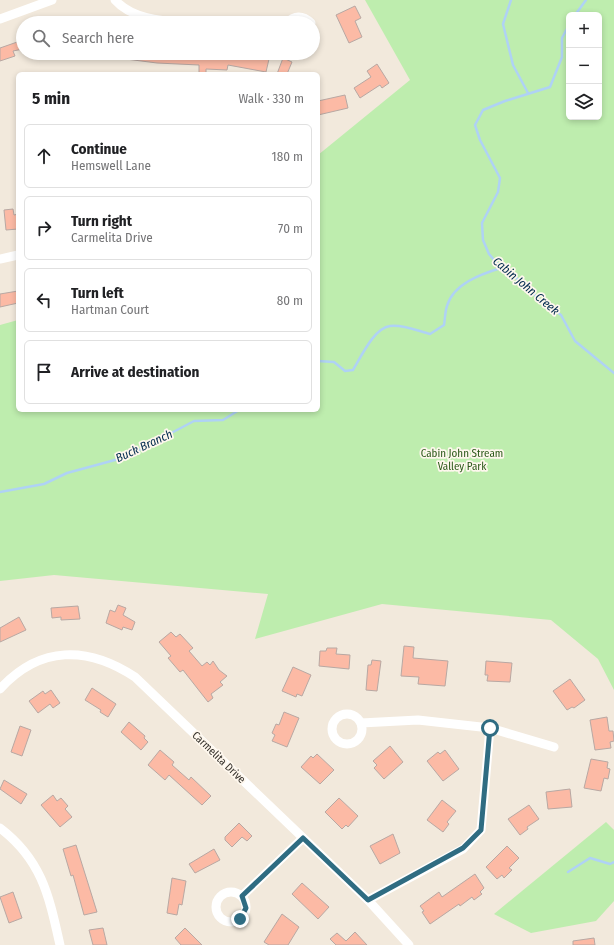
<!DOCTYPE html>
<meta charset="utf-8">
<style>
:root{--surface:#fff;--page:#f6f6f6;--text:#202124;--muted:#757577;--line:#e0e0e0}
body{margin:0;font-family:"Fira Sans Condensed",sans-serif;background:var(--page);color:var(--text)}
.controls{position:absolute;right:12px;top:12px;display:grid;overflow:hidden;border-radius:6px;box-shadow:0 2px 6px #0003}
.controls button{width:36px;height:36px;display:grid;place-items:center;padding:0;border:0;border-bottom:1px solid var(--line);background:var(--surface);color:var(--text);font:20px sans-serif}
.stop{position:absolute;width:12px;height:12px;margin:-9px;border:3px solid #2f6c82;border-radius:50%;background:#fff}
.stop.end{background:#2f6c82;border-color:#fff;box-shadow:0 1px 4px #0008}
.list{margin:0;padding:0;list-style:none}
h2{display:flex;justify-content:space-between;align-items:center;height:52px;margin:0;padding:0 16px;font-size:17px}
h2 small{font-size:13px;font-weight:400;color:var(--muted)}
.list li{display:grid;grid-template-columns:26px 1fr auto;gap:12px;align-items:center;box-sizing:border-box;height:64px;margin:0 8px 8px;padding:0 8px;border:1px solid var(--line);border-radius:6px}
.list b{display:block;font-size:15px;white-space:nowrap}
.list p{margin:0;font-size:13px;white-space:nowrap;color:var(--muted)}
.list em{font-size:13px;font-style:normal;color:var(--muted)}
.icon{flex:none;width:22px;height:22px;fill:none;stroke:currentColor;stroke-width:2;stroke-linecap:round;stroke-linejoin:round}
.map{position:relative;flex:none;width:614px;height:945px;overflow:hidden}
.search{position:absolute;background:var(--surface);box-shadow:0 2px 6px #0003;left:16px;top:16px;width:304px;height:44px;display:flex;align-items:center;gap:10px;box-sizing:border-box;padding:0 14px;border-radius:22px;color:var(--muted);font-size:15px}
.panel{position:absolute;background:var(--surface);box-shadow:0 2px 6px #0003;left:16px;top:72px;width:304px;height:340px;border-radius:6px}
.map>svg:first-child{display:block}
.green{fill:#beedae;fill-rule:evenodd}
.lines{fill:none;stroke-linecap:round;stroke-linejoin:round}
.stream{stroke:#afd2f5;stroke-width:2.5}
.building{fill:#fcbaa5;stroke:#b8a8a3}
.street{stroke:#fff;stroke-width:9}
.route{stroke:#2f6c82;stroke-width:5}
.labels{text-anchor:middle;stroke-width:3.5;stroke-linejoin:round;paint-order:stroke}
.park-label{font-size:11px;fill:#2b5919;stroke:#fef7ed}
.street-label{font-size:11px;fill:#35312c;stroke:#fef7ed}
.water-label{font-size:12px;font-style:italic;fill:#002a4e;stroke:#fef7ed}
</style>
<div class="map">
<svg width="614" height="945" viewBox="0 0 614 945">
<rect width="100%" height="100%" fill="#f2e9dc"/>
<g class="green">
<path d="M365,0H614V690L598,659L551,620L382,604L255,639L268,594L54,575L0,581V325L18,320V410H318V155L410,80ZM569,15H599V117H569Z"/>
<polygon points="606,822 614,830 614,901 596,921 531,933 494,914"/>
</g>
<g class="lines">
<g class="stream">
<polyline points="511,0 503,24 513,65 528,93"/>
<polyline points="575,15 586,0"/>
<polyline points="569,25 562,38 562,57 550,87 505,101 483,110 475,125 480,140 500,178 498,192 482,223 483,240 489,254 501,268 513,275 540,300 561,315 575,341 614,373"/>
<path d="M318,361L334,362L345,371L353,370C361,357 374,328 390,326C402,324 418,331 430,334L444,325C445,319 445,312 447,306C453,284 481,274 501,268"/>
<polyline points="0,492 44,484 67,473 126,457 194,421 223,420 239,410"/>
<polyline points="568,872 590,858 610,864 614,862"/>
</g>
</g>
<g class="building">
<polygon points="355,6 361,18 355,21 362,37 349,43 336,15"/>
<polygon points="23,40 23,49 13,51 15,56 0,61 0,48"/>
<polygon points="118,53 189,53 240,57 240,53 269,59 266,72 228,65 227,70 206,69 206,74 199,74 199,65 157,63 118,58"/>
<polygon points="283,58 292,62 287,74 277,74"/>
<polygon points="377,64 389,83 382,88 380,85 360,98 354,88 371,77 367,71"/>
<polygon points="345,95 348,108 318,115 318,101"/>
<polygon points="13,209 14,215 18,214 18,229 6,230 4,210"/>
<polygon points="18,291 18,303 0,307 0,294"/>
<polygon points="118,605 126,608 123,615 135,622 132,630 123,627 122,630 106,623 110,610 115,612"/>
<polygon points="78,606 80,619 61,620 61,617 52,618 51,608"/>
<polygon points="19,617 26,630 0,642 0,628"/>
<polygon points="171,632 176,637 180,634 193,648 189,651 202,666 207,662 210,665 213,661 219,670 227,676 220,682 223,685 211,694 213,698 208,702 183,670 180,672 168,658 171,656 159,642"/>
<polygon points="404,646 414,647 413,658 448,661 445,686 418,684 419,677 401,676"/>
<polygon points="327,648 337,648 336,654 350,655 349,669 319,666 320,651 326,651"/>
<polygon points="372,660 381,661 377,691 366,690 368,665 371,665"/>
<polygon points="486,661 512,663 510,682 487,681 488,675 485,675"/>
<polygon points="293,667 311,675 302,696 297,694 296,697 282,691"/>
<polygon points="570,679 585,700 574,708 572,707 567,710 553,691"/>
<polygon points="92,688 116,704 108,717 100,712 101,710 85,700"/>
<polygon points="51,690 60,703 53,708 50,704 38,713 29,701 43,691 45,694"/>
<polygon points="284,712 299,718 287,747 272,741 275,735 272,733 276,724 279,725"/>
<polygon points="607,717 609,731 613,731 614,741 610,742 611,748 595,750 590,720"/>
<polygon points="129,722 145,736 144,738 148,742 141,750 121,732"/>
<polygon points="20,726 31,730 22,756 11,752"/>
<polygon points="390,746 403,762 384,779 374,768 377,765 373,761"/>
<polygon points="160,750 174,762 172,765 189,780 191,777 211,796 202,805 169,775 165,780 148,765"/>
<polygon points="445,750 459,769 443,781 427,761 438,752 440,754"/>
<polygon points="317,754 334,770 320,784 301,767 311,756 313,758"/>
<polygon points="591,759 608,762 607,768 610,769 608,779 604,778 601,791 584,788"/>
<polygon points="4,780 27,794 21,804 0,789"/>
<polygon points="570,789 572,807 548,809 546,792"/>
<polygon points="53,795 57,801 61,798 68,806 65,809 72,817 60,827 41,805"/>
<polygon points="339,798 358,816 348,827 346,825 342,829 325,812"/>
<polygon points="442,800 456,811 447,822 449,824 443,832 427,820"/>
<polygon points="529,805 539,819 527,827 528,829 520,835 508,819"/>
<polygon points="239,823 252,836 247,841 242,837 232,847 225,840 225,837"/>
<polygon points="393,834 400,853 380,864 370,846"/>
<polygon points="76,845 97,912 84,915 73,875 71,876 63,849"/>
<polygon points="507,846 519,858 509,868 512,870 504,878 502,875 497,879 486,867"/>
<polygon points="214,849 220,860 195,873 189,864"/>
<polygon points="475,874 484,888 480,892 482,894 474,900 472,897 460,906 459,904 430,924 422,912 424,911 420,906 439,892 442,897"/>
<polygon points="172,878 186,881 182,905 179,904 177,915 167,913"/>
<polygon points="302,883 329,907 318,919 292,894"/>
<polygon points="13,892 22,918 9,923 0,897"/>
<polygon points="282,914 299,927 288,945 269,945 264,942"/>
<polygon points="103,928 107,945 93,945 89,930"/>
<polygon points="185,928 202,945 181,945 175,938"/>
<polygon points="355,932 367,945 336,945 330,939 337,933 346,941"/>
<polygon points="594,938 595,945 573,945 573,941"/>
</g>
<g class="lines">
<g class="street">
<path d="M115,0C133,20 163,21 189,23"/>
<polyline points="0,19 52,0"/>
<path d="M287,23C294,15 303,15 311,23"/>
<polyline points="0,259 18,255"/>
<path d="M0,689C40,645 88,646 135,677L368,900L409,945"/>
<circle cx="347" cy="729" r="15"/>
<polyline points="361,723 418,720 490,728 554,747"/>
<path d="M0,828C42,860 49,896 60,945"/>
<circle cx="231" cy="907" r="15"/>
<polyline points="242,896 303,838"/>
<polyline points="368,900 463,849 481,830 490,728"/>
</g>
</g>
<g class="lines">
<polyline class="route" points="240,919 246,908 242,896 303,838 368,900 463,848 481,830 490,728"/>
</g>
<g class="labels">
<g class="park-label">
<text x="462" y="457">Cabin John Stream<tspan x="462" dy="13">Valley Park</tspan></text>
</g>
<g class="street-label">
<text transform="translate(219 757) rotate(44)" y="4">Carmelita Drive</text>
</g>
<g class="water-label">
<text transform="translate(526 286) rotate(40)" y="4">Cabin John Creek</text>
<text transform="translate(144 446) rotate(-25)" y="4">Buck Branch</text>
</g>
</g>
</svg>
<div class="controls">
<button>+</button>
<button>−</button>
<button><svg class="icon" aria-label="layers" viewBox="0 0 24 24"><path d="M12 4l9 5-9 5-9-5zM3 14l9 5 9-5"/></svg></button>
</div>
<div class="stop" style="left:490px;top:728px"></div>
<div class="stop end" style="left:240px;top:919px"></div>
<div class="search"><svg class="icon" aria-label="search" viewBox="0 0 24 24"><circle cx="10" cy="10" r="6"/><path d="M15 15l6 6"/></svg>Search here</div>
<section class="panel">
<h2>5 min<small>Walk · 330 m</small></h2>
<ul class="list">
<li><svg class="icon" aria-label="ahead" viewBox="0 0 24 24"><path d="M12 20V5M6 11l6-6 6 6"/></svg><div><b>Continue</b><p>Hemswell Lane</p></div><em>180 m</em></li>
<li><svg class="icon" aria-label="right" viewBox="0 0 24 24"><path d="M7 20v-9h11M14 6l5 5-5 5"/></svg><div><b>Turn right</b><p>Carmelita Drive</p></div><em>70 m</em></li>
<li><svg class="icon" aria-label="left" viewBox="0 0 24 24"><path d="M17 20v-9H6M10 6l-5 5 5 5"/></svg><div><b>Turn left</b><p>Hartman Court</p></div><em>80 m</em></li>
<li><svg class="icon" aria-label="arrive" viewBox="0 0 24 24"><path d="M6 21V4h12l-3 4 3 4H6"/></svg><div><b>Arrive at destination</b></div></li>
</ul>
</section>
</div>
